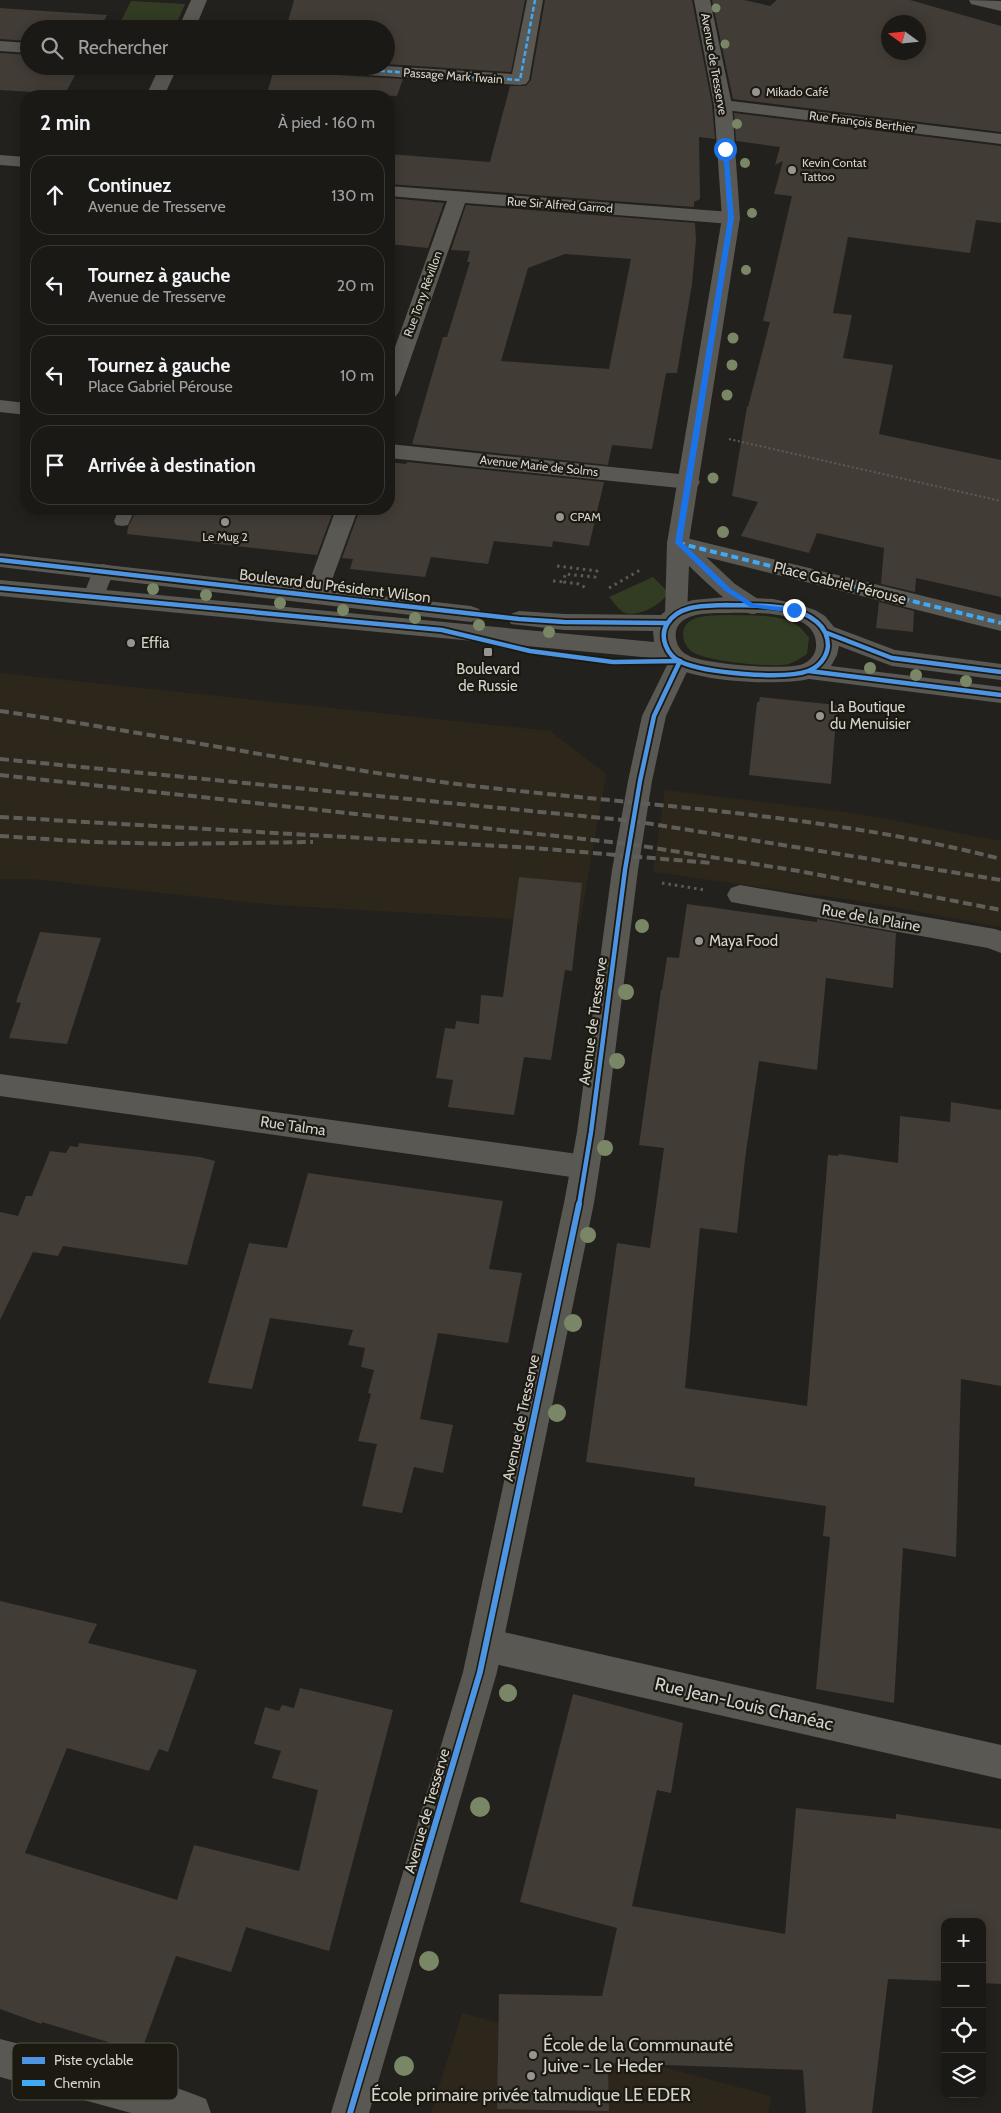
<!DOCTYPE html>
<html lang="fr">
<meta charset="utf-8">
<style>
:root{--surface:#1a1916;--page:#272623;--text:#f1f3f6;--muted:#9fa0a1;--line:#383835}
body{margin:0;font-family:Cabin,sans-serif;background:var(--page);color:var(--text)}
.controls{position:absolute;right:15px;bottom:15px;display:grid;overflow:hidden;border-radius:10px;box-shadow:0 2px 12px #0003}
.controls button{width:45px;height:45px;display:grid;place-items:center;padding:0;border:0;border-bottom:1px solid var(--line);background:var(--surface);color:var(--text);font:25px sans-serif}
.compass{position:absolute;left:881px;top:15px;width:45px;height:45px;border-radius:50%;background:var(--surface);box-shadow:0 2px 12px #0003;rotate:285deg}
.stop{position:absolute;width:15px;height:15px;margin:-11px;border:4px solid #1a73e8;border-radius:50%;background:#fff}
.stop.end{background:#1a73e8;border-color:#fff;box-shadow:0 1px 5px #0008}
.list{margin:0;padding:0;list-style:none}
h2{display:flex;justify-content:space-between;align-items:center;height:65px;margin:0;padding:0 20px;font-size:21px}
h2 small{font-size:16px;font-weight:400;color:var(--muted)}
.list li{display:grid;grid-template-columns:32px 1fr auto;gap:15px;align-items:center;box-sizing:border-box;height:80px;margin:0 10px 10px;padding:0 10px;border:1px solid var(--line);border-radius:20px}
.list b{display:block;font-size:19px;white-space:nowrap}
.list p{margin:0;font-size:16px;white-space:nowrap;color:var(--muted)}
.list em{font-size:16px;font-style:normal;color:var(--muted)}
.icon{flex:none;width:28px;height:28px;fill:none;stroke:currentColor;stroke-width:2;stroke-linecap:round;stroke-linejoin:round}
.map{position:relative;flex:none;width:1001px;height:2113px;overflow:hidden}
.search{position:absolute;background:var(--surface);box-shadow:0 2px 12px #0003;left:20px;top:20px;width:375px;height:55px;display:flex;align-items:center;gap:12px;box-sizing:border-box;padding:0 18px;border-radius:28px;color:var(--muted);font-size:19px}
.panel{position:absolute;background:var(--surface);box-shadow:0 2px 12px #0003;left:20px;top:90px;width:375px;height:425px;border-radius:20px}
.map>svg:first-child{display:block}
.built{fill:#2c271a}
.green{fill:#323c23}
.building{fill:#423c36;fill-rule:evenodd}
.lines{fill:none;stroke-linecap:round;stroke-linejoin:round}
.path-far1{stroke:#5c5a56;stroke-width:2;stroke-dasharray:2 2.5;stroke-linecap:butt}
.path{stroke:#5c5a56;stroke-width:3;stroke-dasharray:2.5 4;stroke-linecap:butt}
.service{fill:#595853;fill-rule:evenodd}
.pedestrian{fill:#595853;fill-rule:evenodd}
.minor{fill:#595853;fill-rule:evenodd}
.tertiary{fill:#595853;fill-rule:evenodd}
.secondary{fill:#5c5a54;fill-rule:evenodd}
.primary{fill:#5a5853;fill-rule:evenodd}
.rail{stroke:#605e5a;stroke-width:4;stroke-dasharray:9 4.5;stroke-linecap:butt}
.quiet-far1{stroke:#3fa9f5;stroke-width:2.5;stroke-dasharray:5 2.5;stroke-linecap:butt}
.quiet{stroke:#3fa9f5;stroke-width:4;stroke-dasharray:7 4;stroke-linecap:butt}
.cycleway-far1-casing{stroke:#1c1911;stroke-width:8}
.cycleway-casing{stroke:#1c1911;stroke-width:9}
.cycleway-far1{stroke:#4d94e3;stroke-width:4.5}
.cycleway{stroke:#4d94e3;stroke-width:6}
.tree{fill:#7a8766}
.route{fill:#1a73e8}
.poi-dot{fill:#969590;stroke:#1c1911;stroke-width:2}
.labels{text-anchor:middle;stroke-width:4.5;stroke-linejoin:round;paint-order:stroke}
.far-street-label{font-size:12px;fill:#d5d3ce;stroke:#1c1911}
.far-poi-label{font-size:12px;fill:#d5d3ce;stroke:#1c1911;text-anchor:start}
.street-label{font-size:15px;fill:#d5d3ce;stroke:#1c1911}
.poi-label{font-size:15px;fill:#d5d3ce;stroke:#1c1911;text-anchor:start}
.near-street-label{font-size:18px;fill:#d5d3ce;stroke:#1c1911}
.near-poi-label{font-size:18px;fill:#d5d3ce;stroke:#1c1911;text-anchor:start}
.key{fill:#1c1911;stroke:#54514a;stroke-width:1}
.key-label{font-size:14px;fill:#d5d3ce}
</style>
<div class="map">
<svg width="1001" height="2113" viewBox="0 0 1001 2113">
<rect width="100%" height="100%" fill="#22211d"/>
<g class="built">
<polygon points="0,673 550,731 606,774 580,923 276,905 31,879 0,879"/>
<polygon points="665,790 859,814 1001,841 1001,927 865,902 653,872"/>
<polygon points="462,2013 771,2096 768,2113 431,2113"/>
</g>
<g class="green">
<polygon points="131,1 185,4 174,29 117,29"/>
<path d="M653,577L668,592C664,604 636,619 623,612C618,609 613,601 609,597Z"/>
<path d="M728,615C749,616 780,613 798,626C802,628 805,634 809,637L807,654C799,659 791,665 782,665C766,667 703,661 691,651C686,646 683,641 683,634C684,613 713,616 728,615Z"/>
</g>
<g class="building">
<polygon points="294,0 525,0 511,72 386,64 386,29 286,29"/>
<polygon points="545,0 692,0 712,105 715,139 699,137 700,199 694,202 694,207 389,184 389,154 490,162 510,86 526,86 531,80"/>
<path d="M712,0H744L770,6L777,0H910L1001,26V132L733,99ZM888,22H918V52H888Z"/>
<polygon points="0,8 29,10 107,15 100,29 29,29 29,41 0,39"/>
<polygon points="0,53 29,55 29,66 80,66 65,94 0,90"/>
<polygon points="275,66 295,66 299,72 305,73 403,79 397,96 268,90"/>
<polygon points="734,113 1001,146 1001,223 976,220 970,253 848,237 833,313 852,315 843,358 893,365 879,434 1001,460 1001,597 916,578 915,592 881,584 884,548 817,533 809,553 741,536 758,502 732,496 747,407 748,407 770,322 763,321 792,196 774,194 783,161 775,165 780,147 736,141"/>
<polygon points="389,198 444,203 428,248 389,244"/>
<path d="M466,205L695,223L696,240L692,284L677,373H666L652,449L612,445L608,465L412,444L443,337H447L470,262H467L470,251L451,250ZM565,254L631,259L609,369L501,361L528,268Z"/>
<polygon points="389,462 406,464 407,462 604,482 589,546 553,541 552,547 494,541 488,564 431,557 425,577 350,569 353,559 342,558 360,509 389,509"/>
<polygon points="137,509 334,509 317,555 127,534 128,527"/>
<polygon points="879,602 914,611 913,632 876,628"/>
<polygon points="760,697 837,705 831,784 749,775 757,702 759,702"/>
<polygon points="519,877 582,883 572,971 565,970 551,1060 524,1057 514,1115 448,1107 453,1080 436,1078 445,1028 455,1029 456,1021 479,1024 481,995 503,997"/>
<polygon points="687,904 817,922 817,919 896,933 893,988 826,978 817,1070 759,1061 745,1159 737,1233 700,1228 685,1388 807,1406 828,1155 838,1156 839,1154 898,1163 900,1116 950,1122 951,1102 1001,1110 1001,1386 961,1379 956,1557 903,1548 894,1703 816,1689 830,1537 823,1536 826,1506 694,1486 695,1478 586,1462 617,1243 650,1248 664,1148 639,1145 661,990 662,990 667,957 679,958"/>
<polygon points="40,932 101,938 67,1044 9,1038 21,1003 16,1002"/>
<polygon points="79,1143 200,1157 215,1161 187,1265 63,1246 58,1256 33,1252 0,1320 0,1212 18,1216 26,1196 32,1196 50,1151 66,1153 70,1146 78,1147"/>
<polygon points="308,1173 503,1201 489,1269 522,1273 508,1343 438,1333 420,1419 453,1425 443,1473 414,1467 402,1513 362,1506 377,1444 358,1441 371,1394 368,1393 374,1370 361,1367 365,1348 348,1345 353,1330 270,1318 252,1389 208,1383 249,1243 287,1248"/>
<polygon points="0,1601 97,1624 88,1643 197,1670 168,1752 159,1749 149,1771 67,1748 25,1853 177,1900 194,1845 299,1871 318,1790 272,1778 281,1751 254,1744 265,1707 279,1711 282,1705 294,1708 300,1688 393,1710 329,1951 246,1927 231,1972 176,1956 141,2052 42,2022 41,2024 0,2009"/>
<polygon points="573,1694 683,1723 671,1793 657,1790 632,1906 785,1934 796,1808 896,1819 896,1814 1001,1829 1001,1984 982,1983 982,1922 945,1922 945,1981 888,1979 872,2113 806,2113 803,2070 608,2063 609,2111 497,2109 499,1994 602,1996 617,1928 520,1902"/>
</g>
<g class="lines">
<polyline class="path-far1" points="729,439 1001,501"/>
<g class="path">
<polyline points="557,566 597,571 595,577 565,574 564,582 579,584 586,588"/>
<polyline points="553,581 564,582"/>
<polyline points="609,588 640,570"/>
<polyline points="662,883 705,890"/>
</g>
<polygon class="service" points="119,509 135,509 128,525 122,526 116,525 114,521"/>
<polygon class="pedestrian" points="527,0 543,0 529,80 526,84 520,85 305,71 299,70 297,66 386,66 512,74"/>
<g class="minor">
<polygon points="191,0 207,0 195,29 178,29"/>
<polygon points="0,41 29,43 29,53 0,51"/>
<polygon points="160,66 178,66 164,96 146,96"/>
<polygon points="723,100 1001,134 1001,144 717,109 714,105 717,101"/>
<polygon points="0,155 26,157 26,167 0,165"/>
<polygon points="389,186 731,212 738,214 740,218 738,222 731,224 465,203 399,392 396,396 389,398 389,364 447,201 389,196"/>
<polygon points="0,400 26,403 26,415 0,412"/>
<polygon points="389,444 689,475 697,477 700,482 697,487 689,489 389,458"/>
<polygon points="336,509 358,509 326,596 323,601 315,604 307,601 304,596"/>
<polygon points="678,536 1001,615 1001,631 670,548 667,543 670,538"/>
<polygon points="103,564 111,566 114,571 102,601 94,604 86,601 83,596 95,566"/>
<polygon points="740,885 995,929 1001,931 1001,953 988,948 731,902 727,895 731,888"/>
<polygon points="0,1074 585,1155 595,1158 599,1167 595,1176 585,1179 0,1096"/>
<polygon points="486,1628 1001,1745 1001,1779 486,1662 474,1657 469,1645 474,1633"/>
</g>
<g class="tertiary">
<path d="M694,0H710L732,105L740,218L689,541L735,584L761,601L764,606L761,611C758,612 756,614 753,614C737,614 701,577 689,566L687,614L684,619L676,622L668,619L665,614L667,543L722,218L714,105Z"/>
<polygon points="680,653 688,655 692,661 666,716 652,781 638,870 605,1132 594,1203 497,1672 369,2113 331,2113 463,1672 564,1203 577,1132 612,870 628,781 642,716 672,655"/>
<path d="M0,2039C68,2057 140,2072 206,2099L211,2113H131L0,2077Z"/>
</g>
<polygon class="secondary" points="969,0 1001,1 1001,11 971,4"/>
<g class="primary">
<polygon points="0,553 471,606 479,609 482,614 479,619 471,622 0,567"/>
<path d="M0,580L654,642L653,631L564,630L511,624L508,619L511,614L519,611L564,614L661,615L670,607L693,600L726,597L773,599L797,604L815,610L825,616L834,627L895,650L1001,664V680L892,666L839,646L837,655L831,666L1001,687V703L809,679C779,686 683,683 663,659L0,596ZM726,613C749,613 815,609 816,643C817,652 812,660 803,664C786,671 706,664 689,656C682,653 677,646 676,639C672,612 709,613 726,613Z"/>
</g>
<g class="rail">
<path d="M0,711C153,733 304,765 457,784C639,806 823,813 1001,859"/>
<polyline points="0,759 633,821 1001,880"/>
<polyline points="0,775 629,844 799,871 1001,910"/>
<polyline points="0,817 534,848 711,863"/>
<polyline points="0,836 91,842 169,844 313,842"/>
</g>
<polyline class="quiet-far1" points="305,66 520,80 535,0"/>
<polyline class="quiet" points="678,543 1001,623"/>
<defs>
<g id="cycleway-far1">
<polyline points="0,560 519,619 564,622 667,623"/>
<polyline points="0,588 442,630 530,651 613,662 680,661"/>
<path d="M726,605C755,606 794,602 817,622C824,628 828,637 828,646C827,657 819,667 808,671C784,680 705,673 681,662C667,656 659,637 667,624C679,604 706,606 726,605Z"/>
<polyline points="827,633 892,658 1001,672"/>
<polyline points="809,671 1001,695"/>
<polyline points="579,1205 591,1132 625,870 640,781 654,716 680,661"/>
</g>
<polyline id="cycleway" points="350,2113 480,1672 579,1204"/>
</defs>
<use href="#cycleway-far1" class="cycleway-far1-casing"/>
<use href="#cycleway" class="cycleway-casing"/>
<use href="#cycleway-far1" class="cycleway-far1"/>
<use href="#cycleway" class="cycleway"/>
</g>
<g class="tree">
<circle cx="716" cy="8" r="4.5"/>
<circle cx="725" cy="44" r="4.5"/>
<circle cx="737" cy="124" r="5"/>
<circle cx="745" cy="163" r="5"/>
<circle cx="752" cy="213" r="5"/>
<circle cx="746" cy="270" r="5"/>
<circle cx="733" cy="338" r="5.5"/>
<circle cx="732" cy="365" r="5.5"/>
<circle cx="727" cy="395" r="5.5"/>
<circle cx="713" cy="478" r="5.5"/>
<circle cx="723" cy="532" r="6"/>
<circle cx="153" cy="589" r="6"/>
<circle cx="206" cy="595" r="6"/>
<circle cx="280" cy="603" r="6"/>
<circle cx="343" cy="610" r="6"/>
<circle cx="415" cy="618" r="6"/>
<circle cx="479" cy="625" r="6"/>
<circle cx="549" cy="632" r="6"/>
<circle cx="870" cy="668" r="6"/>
<circle cx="916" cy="675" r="6"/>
<circle cx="966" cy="681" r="6"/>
<circle cx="642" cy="926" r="7"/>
<circle cx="626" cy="992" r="8"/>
<circle cx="617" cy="1061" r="8"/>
<circle cx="605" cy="1148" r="8"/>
<circle cx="588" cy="1235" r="8"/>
<circle cx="573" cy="1323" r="9"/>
<circle cx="557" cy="1413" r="9"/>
<circle cx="508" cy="1693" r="9"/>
<circle cx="480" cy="1807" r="10"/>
<circle cx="429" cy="1961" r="10"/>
<circle cx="404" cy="2066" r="10"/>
</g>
<polygon class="route" points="725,147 728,149 734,218 682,542 730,588 754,604 796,609 797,610 794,613 750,607 725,591 675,543 728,218 723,149"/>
<g class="poi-dot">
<circle cx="756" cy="92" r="5"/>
<circle cx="792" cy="170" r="5"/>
<circle cx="560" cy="517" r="5"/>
<circle cx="225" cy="522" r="5"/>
<circle cx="131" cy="643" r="5"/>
<rect x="483" y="647" width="10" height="10" rx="2.5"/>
<circle cx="820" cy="716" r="5"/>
<circle cx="699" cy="941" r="5"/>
<circle cx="533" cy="2055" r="5"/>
<circle cx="531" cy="2076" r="5"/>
</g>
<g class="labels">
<g class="far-street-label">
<text transform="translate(714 64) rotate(80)" y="4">Avenue de Tresserve</text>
<text transform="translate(453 76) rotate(4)" y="4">Passage Mark Twain</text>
<text transform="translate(862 122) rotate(7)" y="4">Rue François Berthier</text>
<text transform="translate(560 205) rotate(4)" y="4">Rue Sir Alfred Garrod</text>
<text transform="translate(423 294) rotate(-70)" y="4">Rue Tony Révillon</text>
<text transform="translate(539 466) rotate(6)" y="4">Avenue Marie de Solms</text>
</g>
<g class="far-poi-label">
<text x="766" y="96">Mikado Café</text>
<text x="802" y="167">Kevin Contat<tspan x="802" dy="14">Tattoo</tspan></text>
<text x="570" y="521">CPAM</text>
<text x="225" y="541" text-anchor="middle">Le Mug 2</text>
</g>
<g class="street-label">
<text transform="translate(840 583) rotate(14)" y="5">Place Gabriel Pérouse</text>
<text transform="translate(335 586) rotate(7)" y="5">Boulevard du Président Wilson</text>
<text transform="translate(871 918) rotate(10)" y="5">Rue de la Plaine</text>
<text transform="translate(593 1021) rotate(-82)" y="5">Avenue de Tresserve</text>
<text transform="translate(293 1126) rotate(8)" y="5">Rue Talma</text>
<text transform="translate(521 1418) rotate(-78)" y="5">Avenue de Tresserve</text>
<text transform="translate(427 1811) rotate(-74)" y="5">Avenue de Tresserve</text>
</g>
<g class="poi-label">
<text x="141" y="648">Effia</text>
<text x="488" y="674" text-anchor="middle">Boulevard<tspan x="488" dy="17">de Russie</tspan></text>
<text x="830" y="712">La Boutique<tspan x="830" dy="17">du Menuisier</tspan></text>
<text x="709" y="946">Maya Food</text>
</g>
<g class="near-street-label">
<text transform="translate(744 1704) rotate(13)" y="6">Rue Jean-Louis Chanéac</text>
</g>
<g class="near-poi-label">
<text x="543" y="2051">École de la Communauté<tspan x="543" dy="21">Juive - Le Heder</tspan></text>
<text x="531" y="2101" text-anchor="middle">École primaire privée talmudique LE EDER</text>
</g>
</g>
<rect x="12" y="2043" width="166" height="57" rx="8" class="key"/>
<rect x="22" y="2057" width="23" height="7" fill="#4d94e3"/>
<rect x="22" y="2080" width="23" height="6" fill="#3fa9f5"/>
<g class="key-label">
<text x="54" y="2065">Piste cyclable</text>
<text x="54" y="2088">Chemin</text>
</g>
</svg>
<div class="controls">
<button>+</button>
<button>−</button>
<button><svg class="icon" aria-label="locate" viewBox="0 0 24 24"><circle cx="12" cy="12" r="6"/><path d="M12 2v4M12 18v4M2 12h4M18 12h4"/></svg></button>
<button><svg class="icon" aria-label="layers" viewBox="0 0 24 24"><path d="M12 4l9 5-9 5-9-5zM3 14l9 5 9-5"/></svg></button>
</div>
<svg class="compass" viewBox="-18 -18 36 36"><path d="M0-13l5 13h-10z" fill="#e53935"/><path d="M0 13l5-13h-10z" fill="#9fa0a1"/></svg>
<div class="stop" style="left:725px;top:149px"></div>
<div class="stop end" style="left:794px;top:610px"></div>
<div class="search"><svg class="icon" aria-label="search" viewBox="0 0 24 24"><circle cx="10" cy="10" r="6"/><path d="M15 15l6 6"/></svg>Rechercher</div>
<section class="panel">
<h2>2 min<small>À pied · 160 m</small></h2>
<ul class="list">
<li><svg class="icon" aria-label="ahead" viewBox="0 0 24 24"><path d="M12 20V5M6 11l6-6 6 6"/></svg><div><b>Continuez</b><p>Avenue de Tresserve</p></div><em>130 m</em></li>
<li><svg class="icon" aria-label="left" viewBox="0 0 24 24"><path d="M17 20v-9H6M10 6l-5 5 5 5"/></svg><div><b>Tournez à gauche</b><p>Avenue de Tresserve</p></div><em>20 m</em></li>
<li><svg class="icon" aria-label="left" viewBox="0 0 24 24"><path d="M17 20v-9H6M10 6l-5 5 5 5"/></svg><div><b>Tournez à gauche</b><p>Place Gabriel Pérouse</p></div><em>10 m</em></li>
<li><svg class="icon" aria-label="arrive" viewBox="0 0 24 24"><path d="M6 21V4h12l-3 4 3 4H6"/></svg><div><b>Arrivée à destination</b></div></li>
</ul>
</section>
</div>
